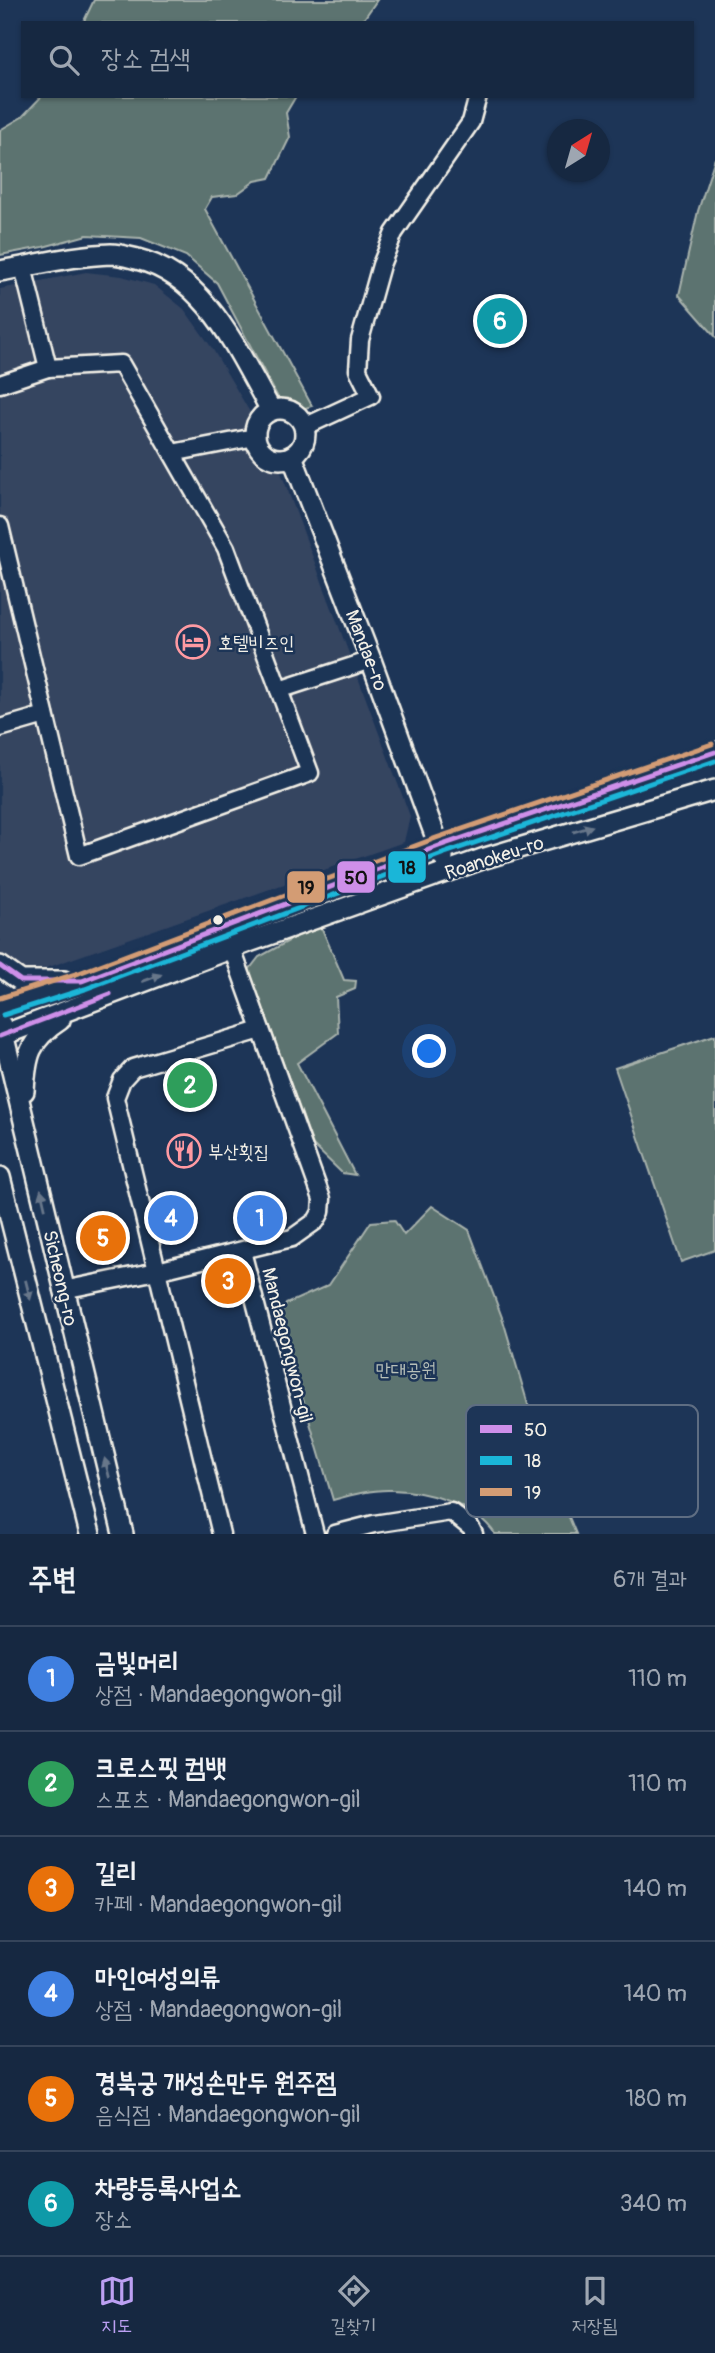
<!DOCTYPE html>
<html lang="ko">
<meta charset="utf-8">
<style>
:root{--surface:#162841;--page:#1f3048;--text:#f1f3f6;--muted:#9ea6b1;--line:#35445a;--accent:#bca0f2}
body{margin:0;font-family:Pangolin,"Poor Story",sans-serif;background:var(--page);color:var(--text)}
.compass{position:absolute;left:547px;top:119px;width:63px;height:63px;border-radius:50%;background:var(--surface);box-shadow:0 2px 5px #0004;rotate:37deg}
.you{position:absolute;left:430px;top:1052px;width:24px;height:24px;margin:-18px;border:5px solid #fff;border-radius:50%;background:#1a73e8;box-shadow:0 0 0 10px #1a73e833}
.badge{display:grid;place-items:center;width:46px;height:46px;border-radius:50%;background:var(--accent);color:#fff;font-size:23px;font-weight:700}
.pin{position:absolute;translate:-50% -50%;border:4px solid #fff;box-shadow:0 2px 7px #0006}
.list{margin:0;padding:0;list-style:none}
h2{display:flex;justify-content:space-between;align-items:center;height:91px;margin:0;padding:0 28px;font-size:30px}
h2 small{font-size:23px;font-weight:400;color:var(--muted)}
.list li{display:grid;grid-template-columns:46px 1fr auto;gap:21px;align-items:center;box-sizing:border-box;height:105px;padding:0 28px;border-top:2px solid var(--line)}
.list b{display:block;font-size:26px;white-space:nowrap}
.list p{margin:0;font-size:23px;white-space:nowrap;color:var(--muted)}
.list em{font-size:23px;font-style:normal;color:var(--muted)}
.icon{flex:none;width:38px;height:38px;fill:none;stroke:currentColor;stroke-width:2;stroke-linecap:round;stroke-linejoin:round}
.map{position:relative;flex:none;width:715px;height:1534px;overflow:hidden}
.search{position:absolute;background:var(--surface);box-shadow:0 2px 5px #0004;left:21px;right:21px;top:21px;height:77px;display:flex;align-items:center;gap:18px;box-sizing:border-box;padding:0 24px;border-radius:0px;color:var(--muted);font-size:26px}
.sheet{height:721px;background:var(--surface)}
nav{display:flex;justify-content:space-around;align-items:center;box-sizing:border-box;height:98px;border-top:2px solid var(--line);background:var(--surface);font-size:19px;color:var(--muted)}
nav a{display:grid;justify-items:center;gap:4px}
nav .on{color:var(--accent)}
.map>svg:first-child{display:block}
.built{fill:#344461}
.green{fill:#5c736f;stroke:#a8b2ac;stroke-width:2}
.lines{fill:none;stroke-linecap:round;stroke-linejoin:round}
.minor-casing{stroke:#f4f1e8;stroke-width:21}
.tertiary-casing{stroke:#f4f1e8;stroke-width:24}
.minor{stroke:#1d3557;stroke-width:16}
.tertiary{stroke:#1d3557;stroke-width:19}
.bus-1-casing{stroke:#1d3557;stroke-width:10}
.bus-2-casing{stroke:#1d3557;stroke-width:10}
.bus-3-casing{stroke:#1d3557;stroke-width:10}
.bus-1{stroke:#ce8fe9;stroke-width:5}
.bus-2{stroke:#1ab6d8;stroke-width:5}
.bus-3{stroke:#d39c74;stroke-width:5}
.oneway{fill:#68778a}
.bus-dot{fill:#f4f1e8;stroke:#1d3557;stroke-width:2.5}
.labels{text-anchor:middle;stroke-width:5;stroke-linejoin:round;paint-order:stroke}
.poi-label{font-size:19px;fill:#f4f1e8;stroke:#1d3557;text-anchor:start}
.street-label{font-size:19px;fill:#f4f1e8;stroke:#1d3557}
.park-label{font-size:19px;fill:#b7bfb8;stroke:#1d3557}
.key{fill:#1d3557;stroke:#5e6d82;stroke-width:2}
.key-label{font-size:19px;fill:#f4f1e8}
.line-badge{stroke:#1d3557;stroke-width:2.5}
.pale-badge-label{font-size:19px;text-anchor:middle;font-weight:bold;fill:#111}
</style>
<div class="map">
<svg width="715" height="1534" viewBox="0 0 715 1534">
<rect width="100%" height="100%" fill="#1d3557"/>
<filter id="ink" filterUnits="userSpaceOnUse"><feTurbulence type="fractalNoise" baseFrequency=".0143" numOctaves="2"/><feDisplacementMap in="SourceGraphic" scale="14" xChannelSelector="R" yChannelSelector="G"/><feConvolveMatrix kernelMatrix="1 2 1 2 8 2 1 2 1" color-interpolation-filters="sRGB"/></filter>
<g filter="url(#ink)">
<polygon class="built" points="86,272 122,276 154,285 184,309 212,348 254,419 264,446 276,459 410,816 404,842 29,974 0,957 0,289"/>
<g class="green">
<polygon points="94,0 377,0 361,23 83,23"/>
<polygon points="42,96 296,96 286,113 290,137 270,178 255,181 237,194 212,197 205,209 312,406 292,412 284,409 217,283 186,256 141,238 87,235 43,247 0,255 0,130 22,117"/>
<polygon points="715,158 715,336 679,295 698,211"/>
<polygon points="320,924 344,980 356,981 355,989 336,997 338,1033 297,1063 355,1175 342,1173 313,1145 249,970 259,957"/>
<polygon points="715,1035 715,1250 681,1262 615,1068"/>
<path d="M432,1206L469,1230L503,1320L542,1452L576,1534H495C476,1504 426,1491 392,1490C373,1489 351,1495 333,1500L279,1319L286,1304L329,1285L371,1222L394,1220L404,1235Z"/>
</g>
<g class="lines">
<defs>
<g id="minor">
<polyline points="23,267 48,368"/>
<polyline points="0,384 48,368 121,364 226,548 310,773 79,856 0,526"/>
<polyline points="304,427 371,396 358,370 360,340 381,265 394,233 471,122 478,96"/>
<polyline points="172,453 255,437"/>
<polyline points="279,690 371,660"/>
<polyline points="0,728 45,715"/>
<polyline points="242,1251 315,1534"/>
<polyline points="63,1290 157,1271 292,1238 316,1221 321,1212 322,1199 232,949"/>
<polyline points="221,1534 115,1098 122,1080 133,1068 261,1030"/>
<polyline points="335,1534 374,1524 451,1512 471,1528 474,1534"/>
</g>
<g id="tertiary">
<path d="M0,271C36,265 74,255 111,254C119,254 129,257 137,259C208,277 238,353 271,410"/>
<circle cx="280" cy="434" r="25"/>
<polyline points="292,456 371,660 443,857"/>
<polyline points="0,966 21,981 64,981"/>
<polyline points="0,1007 82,981 439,846 715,752"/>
<polyline points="1,1025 123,1534"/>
<polyline points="0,1036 246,943 485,858 715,790"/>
<path d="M24,1091C26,1056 29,1040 60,1020"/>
<polyline points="0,1177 90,1534"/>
</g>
</defs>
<use href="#minor" class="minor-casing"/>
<use href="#tertiary" class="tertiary-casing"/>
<use href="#minor" class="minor"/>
<use href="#tertiary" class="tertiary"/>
<defs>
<g id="bus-1">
<polyline points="0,966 21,981 82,981 439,846 715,752"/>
<polyline points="0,1036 110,994"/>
</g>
<polyline id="bus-2" points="3,1015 85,989 442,854 715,761"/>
<polyline id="bus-3" points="0,998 79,973 436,838 712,744"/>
</defs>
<use href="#bus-1" class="bus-1-casing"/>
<use href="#bus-2" class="bus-2-casing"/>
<use href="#bus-3" class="bus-3-casing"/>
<use href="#bus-1" class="bus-1"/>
<use href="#bus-2" class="bus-2"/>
<use href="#bus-3" class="bus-3"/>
</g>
<defs><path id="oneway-solid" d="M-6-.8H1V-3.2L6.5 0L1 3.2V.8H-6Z" transform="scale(1.75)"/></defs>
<g class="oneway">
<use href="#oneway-solid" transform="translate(583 829) rotate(-17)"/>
<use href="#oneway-solid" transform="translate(152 978) rotate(-20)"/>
<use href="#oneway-solid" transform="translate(43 1199) rotate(-103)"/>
<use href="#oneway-solid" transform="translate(28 1290) rotate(76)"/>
<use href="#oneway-solid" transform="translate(107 1468) rotate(-104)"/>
</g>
</g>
<defs>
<symbol id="hotel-ring" viewBox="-11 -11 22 22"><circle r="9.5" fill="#1d3557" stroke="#ff9aa2" stroke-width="1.5"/><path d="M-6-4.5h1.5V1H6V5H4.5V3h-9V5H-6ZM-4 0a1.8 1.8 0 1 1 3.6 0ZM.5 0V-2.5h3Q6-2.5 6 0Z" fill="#ff9aa2"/></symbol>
<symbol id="restaurant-ring" viewBox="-11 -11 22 22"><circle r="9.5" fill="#1d3557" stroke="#ff9aa2" stroke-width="1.5"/><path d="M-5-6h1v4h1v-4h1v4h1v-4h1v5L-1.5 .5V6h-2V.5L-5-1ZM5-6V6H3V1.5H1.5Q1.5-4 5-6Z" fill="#ff9aa2"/></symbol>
</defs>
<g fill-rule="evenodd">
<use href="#hotel-ring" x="174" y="623" width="38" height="38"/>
<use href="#restaurant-ring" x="165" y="1132" width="38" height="38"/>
</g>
<circle class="bus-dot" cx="218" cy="920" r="6"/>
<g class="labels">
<g class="poi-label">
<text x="218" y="649">호텔비즈인</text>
<text x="208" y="1158">부산횟집</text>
</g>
<g class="street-label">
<text transform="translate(367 650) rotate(69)" y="7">Mandae-ro</text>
<text transform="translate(494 857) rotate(-18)" y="7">Roanokeu-ro</text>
<text transform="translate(61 1278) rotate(77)" y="7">Sicheong-ro</text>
<text transform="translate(288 1345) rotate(76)" y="7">Mandaegongwon-gil</text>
</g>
<g class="park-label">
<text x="406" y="1376">만대공원</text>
</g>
</g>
<rect x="466" y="1405" width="232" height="112" rx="10" class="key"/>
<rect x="480" y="1425" width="32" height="8" fill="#ce8fe9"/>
<rect x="480" y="1456" width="32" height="9" fill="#1ab6d8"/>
<rect x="480" y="1488" width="32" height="8" fill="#d39c74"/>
<g class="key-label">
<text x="524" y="1436">50</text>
<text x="524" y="1467">18</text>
<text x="524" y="1499">19</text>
</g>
<g class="line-badge">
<rect x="387" y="850" width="40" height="34" rx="7" fill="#1ab6d8"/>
<rect x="336" y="860" width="40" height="34" rx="7" fill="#ce8fe9"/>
<rect x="286" y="870" width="40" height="34" rx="7" fill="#d39c74"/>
</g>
<g class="pale-badge-label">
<text x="407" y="874">18</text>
<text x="356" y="884">50</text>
<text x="306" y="894">19</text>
</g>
</svg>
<svg class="compass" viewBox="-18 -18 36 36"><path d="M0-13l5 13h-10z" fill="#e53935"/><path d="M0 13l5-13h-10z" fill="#9ea6b1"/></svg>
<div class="you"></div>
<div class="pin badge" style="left:260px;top:1218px;background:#3f7fe0">1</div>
<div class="pin badge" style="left:190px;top:1085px;background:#2e9e5b">2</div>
<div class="pin badge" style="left:228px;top:1281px;background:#e8710a">3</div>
<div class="pin badge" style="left:171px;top:1218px;background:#3f7fe0">4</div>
<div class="pin badge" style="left:103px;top:1238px;background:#e8710a">5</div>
<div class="pin badge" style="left:500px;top:321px;background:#0f9aa8">6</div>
<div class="search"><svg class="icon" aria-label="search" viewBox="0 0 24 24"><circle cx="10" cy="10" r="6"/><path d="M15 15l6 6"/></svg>장소 검색</div>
</div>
<section class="sheet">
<h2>주변<small>6개 결과</small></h2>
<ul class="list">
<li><span class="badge" style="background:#3f7fe0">1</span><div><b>금빛머리</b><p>상점 · Mandaegongwon-gil</p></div><em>110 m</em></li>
<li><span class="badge" style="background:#2e9e5b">2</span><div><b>크로스핏 컴뱃</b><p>스포츠 · Mandaegongwon-gil</p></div><em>110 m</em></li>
<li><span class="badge" style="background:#e8710a">3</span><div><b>길리</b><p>카페 · Mandaegongwon-gil</p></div><em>140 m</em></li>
<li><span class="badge" style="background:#3f7fe0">4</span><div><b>마인여성의류</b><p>상점 · Mandaegongwon-gil</p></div><em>140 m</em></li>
<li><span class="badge" style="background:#e8710a">5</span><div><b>경북궁 개성손만두 원주점</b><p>음식점 · Mandaegongwon-gil</p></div><em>180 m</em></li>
<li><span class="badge" style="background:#0f9aa8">6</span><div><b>차량등록사업소</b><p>장소</p></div><em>340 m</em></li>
</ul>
</section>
<nav>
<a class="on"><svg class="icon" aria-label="map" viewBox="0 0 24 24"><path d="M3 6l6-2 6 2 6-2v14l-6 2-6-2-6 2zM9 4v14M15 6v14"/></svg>지도</a>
<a><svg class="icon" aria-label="directions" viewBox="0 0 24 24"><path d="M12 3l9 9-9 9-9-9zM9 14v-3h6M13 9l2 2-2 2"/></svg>길찾기</a>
<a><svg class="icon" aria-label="saved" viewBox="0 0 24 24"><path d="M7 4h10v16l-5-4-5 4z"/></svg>저장됨</a>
</nav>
